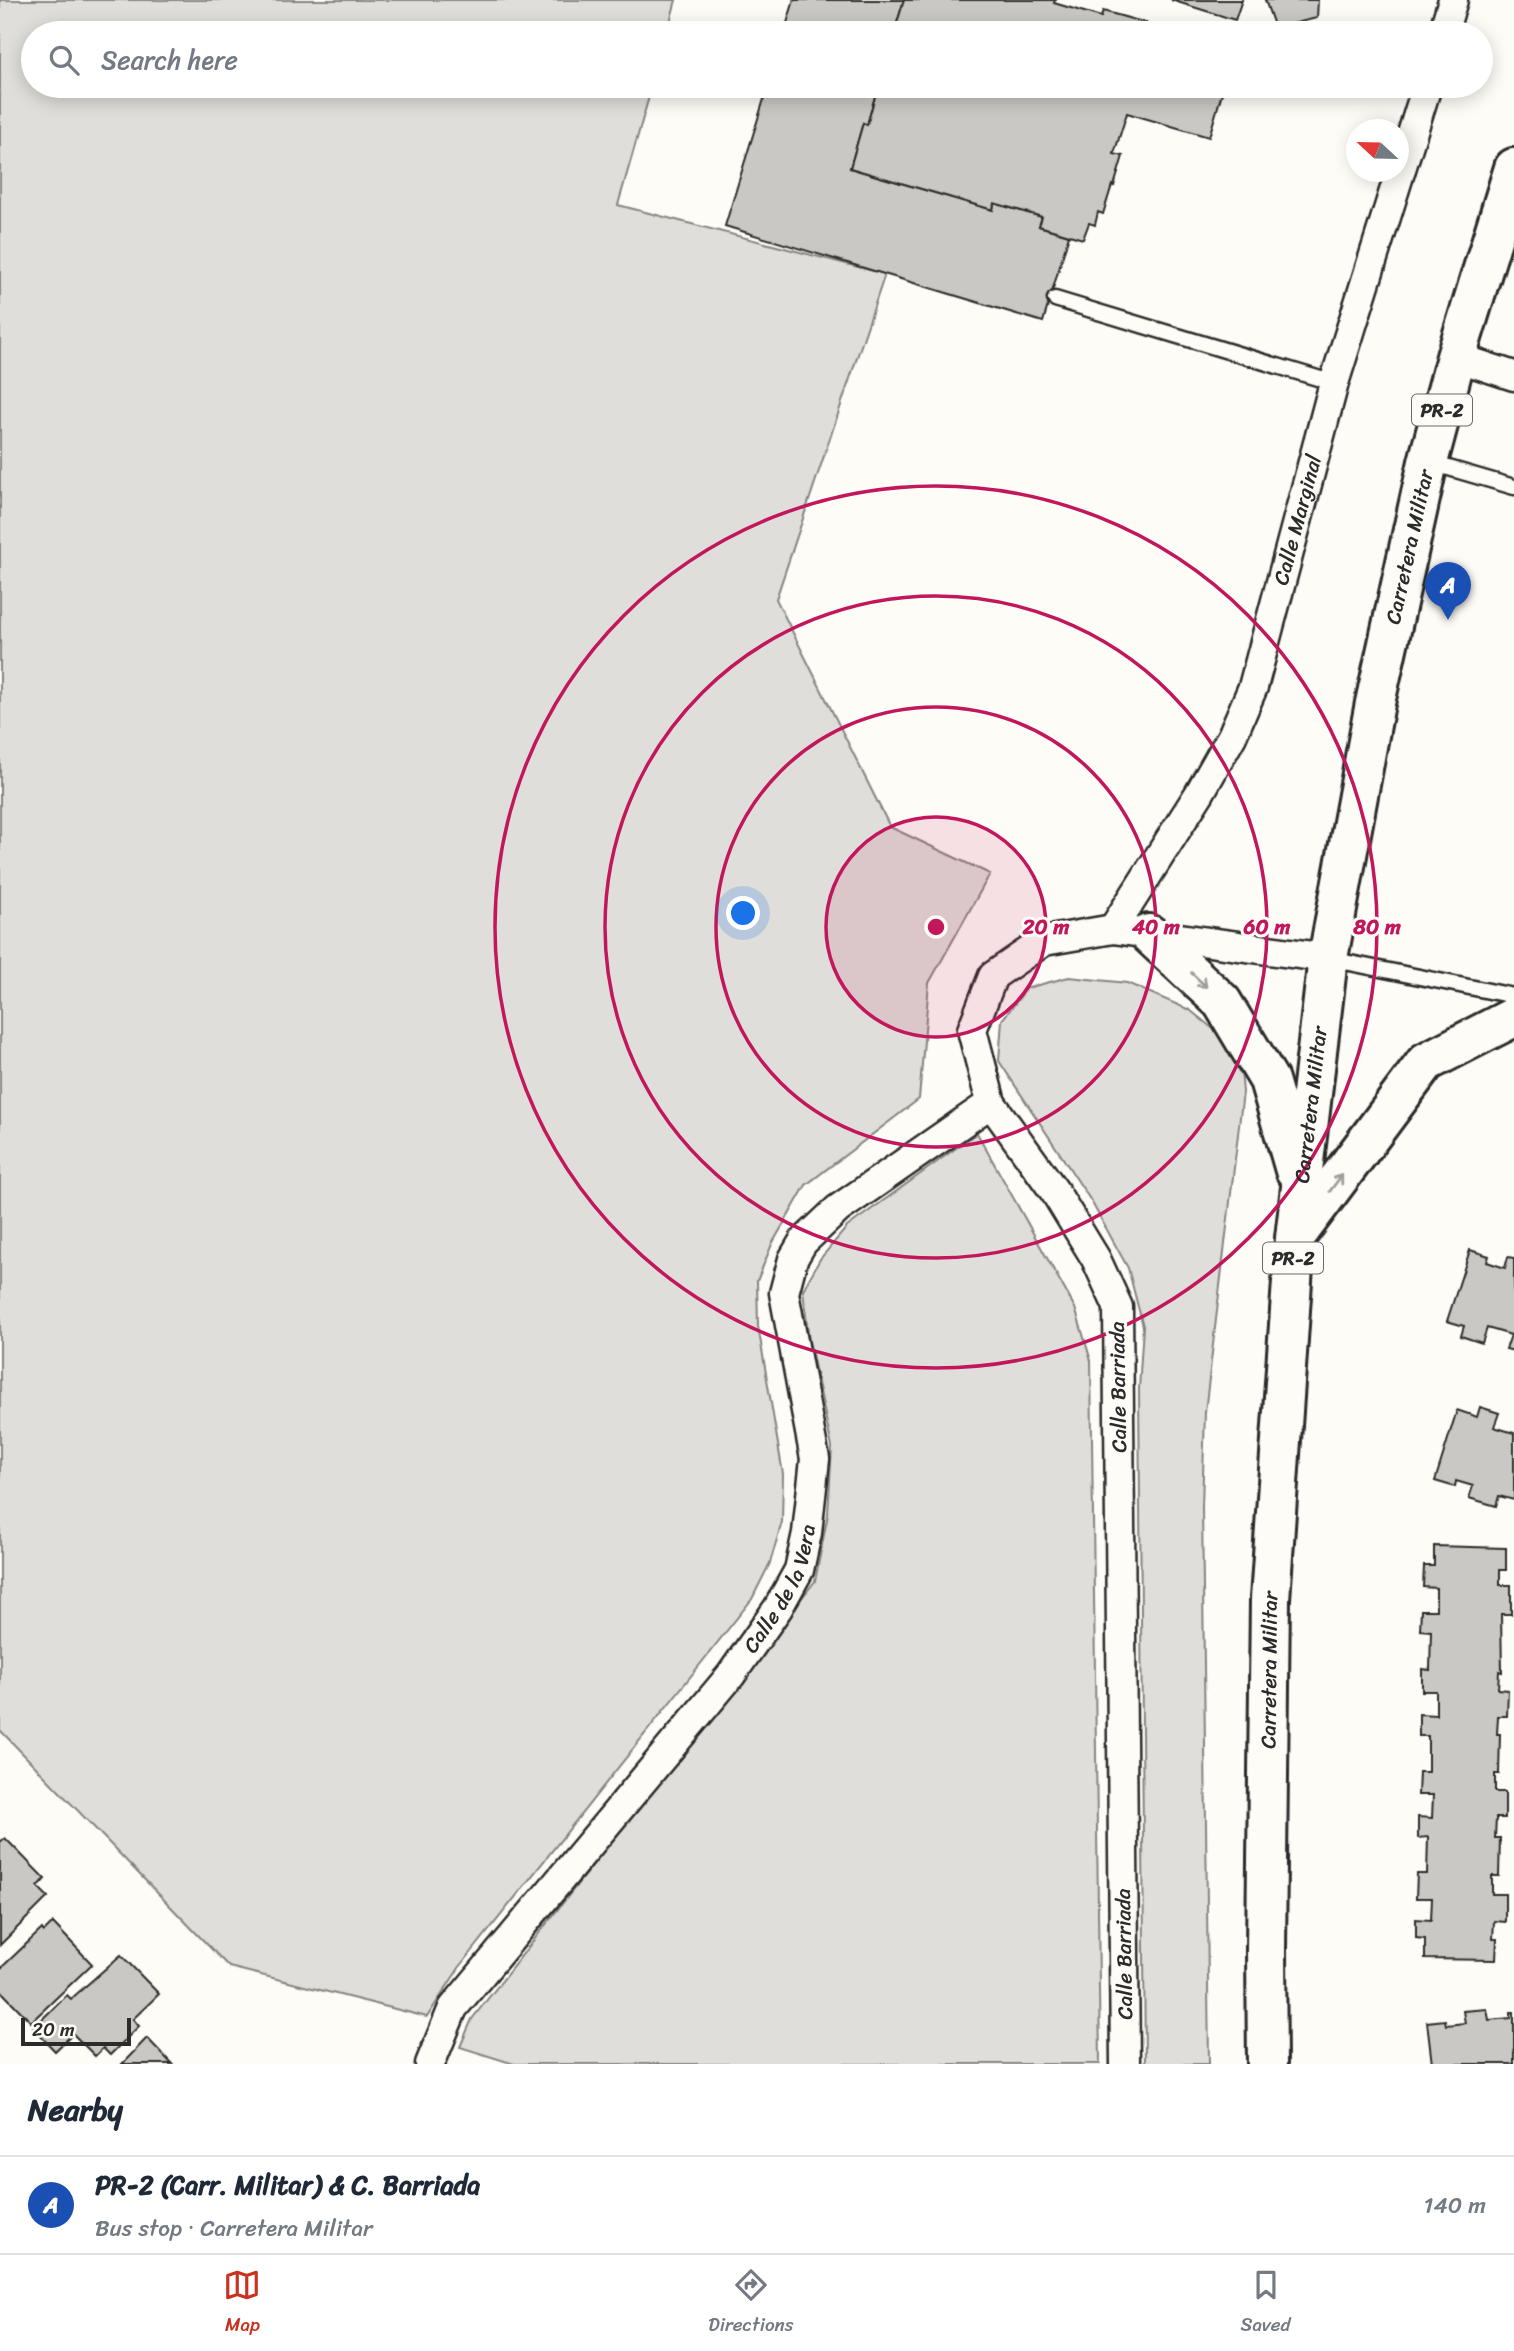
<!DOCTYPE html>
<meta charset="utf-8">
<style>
:root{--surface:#fff;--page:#f6f6f7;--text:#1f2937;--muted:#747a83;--line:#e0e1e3;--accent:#c8321e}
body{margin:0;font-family:Sriracha,sans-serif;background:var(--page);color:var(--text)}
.compass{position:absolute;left:1346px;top:119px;width:63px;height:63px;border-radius:50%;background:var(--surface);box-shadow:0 4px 18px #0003;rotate:292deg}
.scale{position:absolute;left:21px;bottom:18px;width:110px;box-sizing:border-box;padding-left:7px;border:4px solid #2b2b2b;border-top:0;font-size:19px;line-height:24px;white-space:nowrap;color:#2b2b2b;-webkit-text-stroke:5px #fdfcf7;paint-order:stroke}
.you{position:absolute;left:744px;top:914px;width:24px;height:24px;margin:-18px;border:5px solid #fff;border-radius:50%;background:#1a73e8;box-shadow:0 0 0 10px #1a73e833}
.badge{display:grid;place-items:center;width:46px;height:46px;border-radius:50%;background:var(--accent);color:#fff;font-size:23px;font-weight:700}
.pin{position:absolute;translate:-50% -58px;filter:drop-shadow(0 2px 4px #0008)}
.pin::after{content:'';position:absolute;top:37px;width:24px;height:21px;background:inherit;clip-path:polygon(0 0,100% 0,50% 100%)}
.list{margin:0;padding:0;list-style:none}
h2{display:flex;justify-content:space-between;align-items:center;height:91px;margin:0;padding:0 28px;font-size:30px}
h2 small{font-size:23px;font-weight:400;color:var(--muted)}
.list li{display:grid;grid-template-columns:46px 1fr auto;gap:21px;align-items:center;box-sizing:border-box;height:98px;padding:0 28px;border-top:2px solid var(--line)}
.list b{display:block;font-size:26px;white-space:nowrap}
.list p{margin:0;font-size:23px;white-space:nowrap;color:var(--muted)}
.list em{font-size:23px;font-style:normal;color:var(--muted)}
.icon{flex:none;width:38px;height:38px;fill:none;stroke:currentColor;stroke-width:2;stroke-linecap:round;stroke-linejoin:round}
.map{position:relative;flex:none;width:1514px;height:2064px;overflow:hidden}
.search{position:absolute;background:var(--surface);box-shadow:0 4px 18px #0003;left:21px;right:21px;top:21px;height:77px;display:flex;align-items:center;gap:18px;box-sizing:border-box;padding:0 24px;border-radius:38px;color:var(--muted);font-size:26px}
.sheet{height:189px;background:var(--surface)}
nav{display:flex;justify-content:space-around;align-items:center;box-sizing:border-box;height:98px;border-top:2px solid var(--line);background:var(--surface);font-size:19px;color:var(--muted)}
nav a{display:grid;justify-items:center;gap:4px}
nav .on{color:var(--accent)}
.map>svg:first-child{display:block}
.green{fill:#dfdeda;stroke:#858482;stroke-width:2}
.building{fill:#c9c8c4;stroke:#2b2b2b;stroke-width:2}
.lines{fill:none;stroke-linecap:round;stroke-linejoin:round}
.service-casing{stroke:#2b2b2b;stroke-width:19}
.minor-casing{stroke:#2b2b2b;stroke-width:33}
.primary-casing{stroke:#2b2b2b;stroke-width:44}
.service{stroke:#fdfcf7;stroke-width:14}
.minor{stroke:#fdfcf7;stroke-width:28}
.primary{stroke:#fdfcf7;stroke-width:38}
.oneway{stroke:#9e9e9b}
.ring{fill:none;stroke:#c2185b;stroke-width:3.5}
.labels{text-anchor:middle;stroke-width:6;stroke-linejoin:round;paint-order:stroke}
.shield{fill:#fdfcf7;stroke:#6a6a68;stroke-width:2}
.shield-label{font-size:19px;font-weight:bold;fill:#2b2b2b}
.street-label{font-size:21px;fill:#2b2b2b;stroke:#fdfcf7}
.centre{fill:#c2185b;stroke:#fdfcf7;stroke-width:3.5}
.ring-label{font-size:21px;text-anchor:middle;font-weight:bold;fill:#c2185b;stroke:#fdfcf7;stroke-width:6;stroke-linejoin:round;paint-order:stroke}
</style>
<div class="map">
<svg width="1514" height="2064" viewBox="0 0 1514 2064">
<rect width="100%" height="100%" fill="#fdfcf7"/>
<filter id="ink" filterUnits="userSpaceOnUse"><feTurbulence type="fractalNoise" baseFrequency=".0143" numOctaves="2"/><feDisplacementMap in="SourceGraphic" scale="14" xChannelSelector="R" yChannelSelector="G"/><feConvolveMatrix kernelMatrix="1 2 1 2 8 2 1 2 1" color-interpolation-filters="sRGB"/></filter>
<g filter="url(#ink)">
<g class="green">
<polygon points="0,0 676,0 667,33 33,33 33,86 652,86 618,205 885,274 776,599 890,827 990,874 929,983 919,1099 806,1185 772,1244 757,1281 758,1326 783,1474 782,1522 770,1563 752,1599 459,1968 427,2017 229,1967 0,1730"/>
<polygon points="1069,977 1127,983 1190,1010 1239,1050 1243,1092 1205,1412 1202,1507 1209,2064 1145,2064 1139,1389 1143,1326 1128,1268 1091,1201 999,1061 1002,1020 1027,988"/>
<polygon points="977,1133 1075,1308 1091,1361 1100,2064 514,2064 460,2047 472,2019 815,1581 828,1514 832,1447 809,1341 803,1290 820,1259 847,1227"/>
</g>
<g class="building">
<polygon points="794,0 904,0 894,33 784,33"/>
<polygon points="904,0 1055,0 1054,3 1101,17 1103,11 1146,23 1156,33 894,33"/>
<polygon points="1171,0 1242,0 1235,20"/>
<polygon points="1265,0 1318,0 1317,18 1275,28"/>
<polygon points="768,86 878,86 867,125 863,123 850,168 993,210 994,203 1042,217 1039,226 1069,235 1043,322 725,226"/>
<polygon points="878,86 886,87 1224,86 1209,137 1127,113 1114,154 1123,156 1114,186 1112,185 1103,214 1098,212 1095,225 1089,223 1083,239 1039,226 1042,217 994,203 993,210 850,168 863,123 867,125"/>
<polygon points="1470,1250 1489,1256 1487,1262 1505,1268 1508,1257 1514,1258 1514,1351 1506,1349 1511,1335 1487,1328 1482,1343 1461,1336 1464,1326 1447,1321"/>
<polygon points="1480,1407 1499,1413 1494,1427 1514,1433 1514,1500 1499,1496 1496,1506 1469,1498 1473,1486 1456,1481 1455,1487 1435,1481 1457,1410 1477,1417"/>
<polygon points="1434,1546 1506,1548 1506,1570 1500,1570 1500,1585 1511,1585 1511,1614 1501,1614 1502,1672 1499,1671 1498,1689 1508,1690 1507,1716 1498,1716 1497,1734 1500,1734 1499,1774 1495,1774 1495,1792 1505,1792 1505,1818 1496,1818 1495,1838 1500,1838 1499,1876 1492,1876 1492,1894 1505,1894 1505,1922 1494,1921 1493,1939 1497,1939 1496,1960 1425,1959 1425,1939 1416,1938 1416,1919 1431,1920 1432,1898 1416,1898 1417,1874 1427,1874 1428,1837 1418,1838 1418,1817 1432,1818 1433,1795 1418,1795 1419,1772 1428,1772 1428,1736 1419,1736 1419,1714 1436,1715 1436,1691 1422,1691 1422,1669 1430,1670 1431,1631 1420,1630 1421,1610 1436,1610 1436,1588 1423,1587 1424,1566 1434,1566"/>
<polygon points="5,1838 45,1879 38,1887 48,1897 0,1945 0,1842"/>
<polygon points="53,1923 92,1964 31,2022 0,1990 0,1969 42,1929 44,1932"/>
<polygon points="121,1955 159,1994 133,2019 139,2026 110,2055 103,2048 95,2056 73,2034 55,2051 33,2028 67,1995 71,1999"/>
<polygon points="1487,2009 1489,2020 1511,2018 1511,2012 1514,2012 1514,2064 1432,2064 1427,2022 1445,2020 1446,2025 1465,2023 1463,2011"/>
<polygon points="147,2038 172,2064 122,2064"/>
</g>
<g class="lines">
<defs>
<g id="service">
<polyline points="1055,299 1334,383"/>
<polyline points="1428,462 1514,487"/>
<polyline points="1330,959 1514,996"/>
</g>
<g id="minor">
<polyline points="1443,33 1453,0"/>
<polyline points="1456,357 1514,376"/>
<path id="s1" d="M1113,929L1199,794L1232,736L1253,687L1334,383L1427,86"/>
<path id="s2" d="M430,2064L453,2008L731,1675L778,1608L799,1570L807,1533L815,1459L784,1293L793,1259L803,1242L838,1209L991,1103"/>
<polyline points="1125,2064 1118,1307 1096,1259 1055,1192 991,1103 972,1030 993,976 1044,941 1113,929 1328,958"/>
</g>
<g id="primary">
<polyline points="1149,934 1222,1002 1269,1080 1295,1170"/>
<polyline points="1296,1236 1426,1062 1514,1017"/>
<path id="s3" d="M1267,2064L1266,1950L1270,1599L1295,1238L1328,958L1375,703L1428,462L1456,357L1514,168"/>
</g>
</defs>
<use href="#service" class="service-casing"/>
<use href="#minor" class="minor-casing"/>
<use href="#primary" class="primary-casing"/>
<use href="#service" class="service"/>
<use href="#minor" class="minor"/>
<use href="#primary" class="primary"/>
</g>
<defs><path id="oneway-shaft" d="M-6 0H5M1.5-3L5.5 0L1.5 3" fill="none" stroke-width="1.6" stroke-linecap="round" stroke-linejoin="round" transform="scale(1.75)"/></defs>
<g class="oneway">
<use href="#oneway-shaft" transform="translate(1199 980) rotate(43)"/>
<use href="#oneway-shaft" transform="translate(1336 1183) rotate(-53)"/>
</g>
</g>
<circle cx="936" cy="927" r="110" fill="#c2185b" fill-opacity=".12"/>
<g class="ring">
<circle cx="936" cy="927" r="110"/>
<circle cx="936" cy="927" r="220"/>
<circle cx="936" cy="927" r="331"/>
<circle cx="936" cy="927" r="441"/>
</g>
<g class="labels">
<g class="shield">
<rect x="1412" y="394.5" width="60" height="31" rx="5"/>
<rect x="1263" y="1242.5" width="60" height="31" rx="5"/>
</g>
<g class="shield-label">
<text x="1442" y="417">PR-2</text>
<text x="1293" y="1265">PR-2</text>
</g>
<g class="street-label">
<text dy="7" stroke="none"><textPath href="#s1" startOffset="453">Calle Marginal</textPath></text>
<text dy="7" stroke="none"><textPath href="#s3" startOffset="1528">Carretera Militar</textPath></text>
<text dy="7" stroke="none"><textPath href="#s3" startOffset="961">Carretera Militar</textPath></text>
<text transform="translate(1118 1387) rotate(-91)" y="7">Calle Barriada</text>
<text dy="7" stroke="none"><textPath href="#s2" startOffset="595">Calle de la Vera</textPath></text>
<text dy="7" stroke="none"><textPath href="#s3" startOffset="394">Carretera Militar</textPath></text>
<text transform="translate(1124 1954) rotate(-91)" y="7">Calle Barriada</text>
</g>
</g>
<circle cx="936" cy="927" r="10" class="centre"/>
<g class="ring-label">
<text x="1046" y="934">20 m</text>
<text x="1156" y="934">40 m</text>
<text x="1267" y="934">60 m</text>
<text x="1377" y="934">80 m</text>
</g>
</svg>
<svg class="compass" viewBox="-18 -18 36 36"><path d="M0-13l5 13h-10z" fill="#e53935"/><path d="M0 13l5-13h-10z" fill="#747a83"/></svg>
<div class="scale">20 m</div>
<div class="you"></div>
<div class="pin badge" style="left:1448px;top:620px;background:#1a4fb4">A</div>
<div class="search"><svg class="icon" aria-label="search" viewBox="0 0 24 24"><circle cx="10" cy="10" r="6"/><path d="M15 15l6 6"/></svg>Search here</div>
</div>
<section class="sheet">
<h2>Nearby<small></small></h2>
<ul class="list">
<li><span class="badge" style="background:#1a4fb4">A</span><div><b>PR-2 (Carr. Militar) &amp; C. Barriada</b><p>Bus stop · Carretera Militar</p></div><em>140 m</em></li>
</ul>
</section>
<nav>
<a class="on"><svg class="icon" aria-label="map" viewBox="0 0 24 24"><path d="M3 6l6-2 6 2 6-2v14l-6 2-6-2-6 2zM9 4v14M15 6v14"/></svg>Map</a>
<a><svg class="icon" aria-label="directions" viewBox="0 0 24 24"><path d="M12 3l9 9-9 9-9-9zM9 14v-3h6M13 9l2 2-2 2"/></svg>Directions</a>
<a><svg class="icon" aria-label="saved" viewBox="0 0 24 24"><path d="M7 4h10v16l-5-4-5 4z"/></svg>Saved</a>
</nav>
